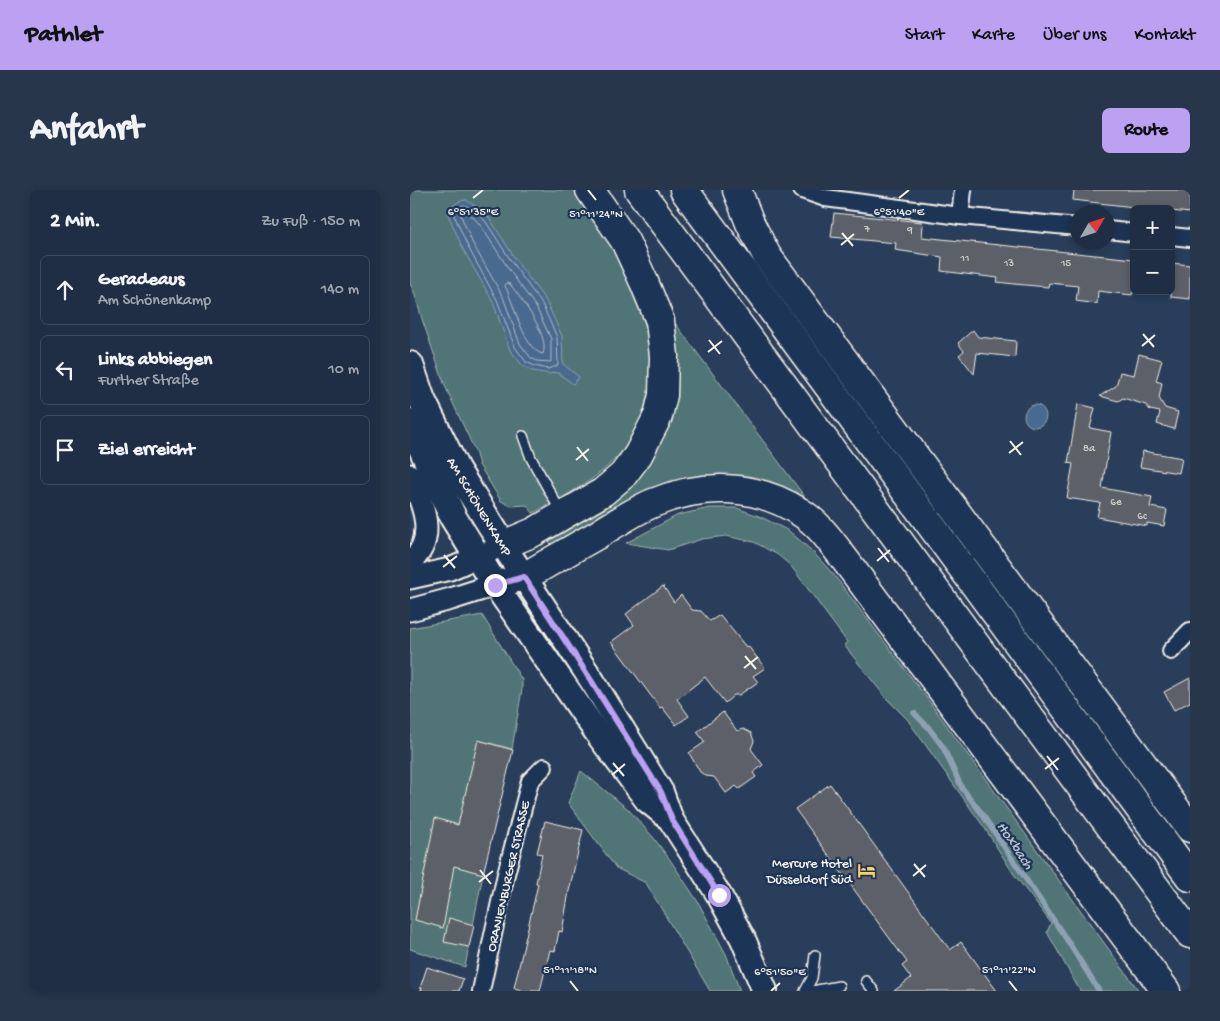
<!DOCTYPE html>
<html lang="de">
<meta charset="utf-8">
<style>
:root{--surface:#1f2e44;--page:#27364b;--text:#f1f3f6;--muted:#a1a8b2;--line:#3c4a5d;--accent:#bca0f2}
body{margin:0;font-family:"Gochi Hand",sans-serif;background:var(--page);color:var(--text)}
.controls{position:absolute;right:15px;top:15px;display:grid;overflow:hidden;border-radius:8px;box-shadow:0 2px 8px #0003}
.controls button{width:45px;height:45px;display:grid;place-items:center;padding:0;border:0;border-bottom:1px solid var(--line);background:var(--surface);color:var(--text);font:25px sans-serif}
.compass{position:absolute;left:660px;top:15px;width:45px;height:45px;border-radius:50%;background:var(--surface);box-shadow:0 2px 8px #0003;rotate:51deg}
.stop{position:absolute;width:15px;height:15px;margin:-11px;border:4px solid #bca0f2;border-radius:50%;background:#fff}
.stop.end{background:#bca0f2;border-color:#fff;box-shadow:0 1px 5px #0008}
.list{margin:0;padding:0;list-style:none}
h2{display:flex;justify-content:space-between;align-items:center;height:65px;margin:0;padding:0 20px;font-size:21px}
h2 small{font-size:16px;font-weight:400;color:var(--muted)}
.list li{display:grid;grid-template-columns:32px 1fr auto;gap:15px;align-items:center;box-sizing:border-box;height:70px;margin:0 10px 10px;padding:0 10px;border:1px solid var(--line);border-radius:8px}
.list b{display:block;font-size:19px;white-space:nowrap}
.list p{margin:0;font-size:16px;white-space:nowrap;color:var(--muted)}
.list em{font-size:16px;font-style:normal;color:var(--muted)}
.icon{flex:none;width:28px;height:28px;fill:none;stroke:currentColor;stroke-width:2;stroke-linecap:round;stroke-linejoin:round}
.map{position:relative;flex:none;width:780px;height:801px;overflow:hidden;border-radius:8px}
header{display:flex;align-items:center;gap:30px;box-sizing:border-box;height:70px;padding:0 25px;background:var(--accent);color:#111}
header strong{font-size:24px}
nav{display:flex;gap:28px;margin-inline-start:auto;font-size:18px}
.intro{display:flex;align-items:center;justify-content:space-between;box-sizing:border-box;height:120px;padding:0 30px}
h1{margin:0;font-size:35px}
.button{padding:12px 22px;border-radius:8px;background:var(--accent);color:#111;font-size:18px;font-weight:700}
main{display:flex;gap:30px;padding:0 30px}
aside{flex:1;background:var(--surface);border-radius:8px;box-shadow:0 2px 8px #0003}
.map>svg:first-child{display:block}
.green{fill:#517576;stroke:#a2b3af}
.water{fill:#486b8f;stroke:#8da1b3}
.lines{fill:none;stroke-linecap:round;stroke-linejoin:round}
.shore{stroke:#afbbc4;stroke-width:1}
.stream{stroke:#8da1b3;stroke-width:5.5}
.building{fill:#5b6167;stroke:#f4f1e8}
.service-casing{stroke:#f4f1e8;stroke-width:12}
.minor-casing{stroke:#f4f1e8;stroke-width:20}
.tertiary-casing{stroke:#f4f1e8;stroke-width:25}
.secondary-casing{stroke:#f4f1e8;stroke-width:28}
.primary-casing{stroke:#f4f1e8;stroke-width:30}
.motorway-casing{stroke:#f4f1e8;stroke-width:31}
.service{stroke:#1d3557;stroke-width:9}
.minor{stroke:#1d3557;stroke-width:16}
.tertiary{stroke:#1d3557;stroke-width:21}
.secondary{stroke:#1d3557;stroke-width:24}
.primary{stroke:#1d3557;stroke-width:26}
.motorway{stroke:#1d3557;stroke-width:28}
.route{stroke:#bca0f2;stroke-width:6}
.ticks{fill:none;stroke:#f4f1e8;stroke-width:2}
.labels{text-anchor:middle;stroke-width:4.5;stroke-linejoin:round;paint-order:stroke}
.number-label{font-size:11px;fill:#cecdc8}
.street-label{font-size:14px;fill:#f4f1e8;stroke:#1d3557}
.poi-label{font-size:14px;fill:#f4f1e8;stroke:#1d3557;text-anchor:end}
.water-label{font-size:15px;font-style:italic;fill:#b8c2c9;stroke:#1d3557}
.ticks-label{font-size:12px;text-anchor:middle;fill:#f4f1e8;stroke:#1d3557;stroke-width:4.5;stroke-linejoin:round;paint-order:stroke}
</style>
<header>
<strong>Pathlet</strong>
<nav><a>Start</a><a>Karte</a><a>Über uns</a><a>Kontakt</a></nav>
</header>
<div class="intro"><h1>Anfahrt</h1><a class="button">Route</a></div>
<main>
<aside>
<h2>2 Min.<small>Zu Fuß · 150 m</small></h2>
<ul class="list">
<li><svg class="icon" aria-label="ahead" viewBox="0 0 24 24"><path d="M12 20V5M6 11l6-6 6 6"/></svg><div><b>Geradeaus</b><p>Am Schönenkamp</p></div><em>140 m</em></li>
<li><svg class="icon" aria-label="left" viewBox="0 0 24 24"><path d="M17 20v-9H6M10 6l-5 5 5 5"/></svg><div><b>Links abbiegen</b><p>Further Straße</p></div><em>10 m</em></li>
<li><svg class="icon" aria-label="arrive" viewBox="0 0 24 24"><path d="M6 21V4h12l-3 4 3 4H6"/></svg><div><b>Ziel erreicht</b></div></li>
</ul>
</aside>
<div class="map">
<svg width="780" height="801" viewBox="0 0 780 801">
<rect width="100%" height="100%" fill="#293e5a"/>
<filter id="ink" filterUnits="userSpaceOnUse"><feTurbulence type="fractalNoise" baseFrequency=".02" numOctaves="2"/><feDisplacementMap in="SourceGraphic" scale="10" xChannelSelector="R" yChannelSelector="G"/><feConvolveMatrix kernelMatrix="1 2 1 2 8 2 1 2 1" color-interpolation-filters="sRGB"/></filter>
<g filter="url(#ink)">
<g class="green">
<path d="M0,0H164C187,30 211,61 225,96C228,103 229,111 231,118C245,166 245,219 213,260C190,289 155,306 123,323L117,315L101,316L91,311L69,275L65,261L35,196L12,129L4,102L0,94Z"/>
<polygon points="262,129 395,307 391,310 338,290 143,358 139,351 196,316 215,301 230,283 254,246 261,224"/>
<polygon points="300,318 327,318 351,327 379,341 402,361 424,385 519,511 729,801 670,801 637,742 641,733 603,683 576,640 497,529 476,508 434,455 437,452 381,376 368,365 344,352 316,346 292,349 258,360 216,353 268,325"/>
<polygon points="126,423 163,483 161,485 120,427"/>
<polygon points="72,425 112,490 112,499 102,559 68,550 53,633 73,684 55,777 0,759 0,438"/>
<polygon points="171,581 218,619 243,647 261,671 288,712 316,764 330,801 300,801 236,693 206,678 158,613"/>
</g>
<g class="water">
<path d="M56,10L70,19L80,29L109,75L136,111L152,146L153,174L169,187L163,194L147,182L139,184L123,181L113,176L100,160L83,112L53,59L38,24C41,16 47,11 56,10Z"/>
<circle cx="625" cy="226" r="11"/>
</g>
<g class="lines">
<g class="shore">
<polygon points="54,15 67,22 76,32 105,77 132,114 147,147 148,174 147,176 138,179 125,176 116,172 105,157 87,110 58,57 44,25 45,21"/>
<polygon points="52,23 55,22 63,27 71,36 100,81 126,117 141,149 141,172 127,171 121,168 110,154 93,107 63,54 51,26"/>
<path d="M97,93L100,94C111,109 140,145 133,164C114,161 104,112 95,96Z"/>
</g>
<polyline class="stream" points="504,523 518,537 533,557 552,598 570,621 657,750 689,801"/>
</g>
<g class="building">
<polygon points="664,0 780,0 780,23 761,21 761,19 741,19 663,10"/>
<polygon points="424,23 512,32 513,35 512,47 724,69 724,103 722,103 722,105 688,101 687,114 666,111 668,96 639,93 638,97 604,94 587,92 588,88 531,81 532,67 485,60 486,53 421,47"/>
<polygon points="761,73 780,75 780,109 761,107"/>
<polygon points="563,140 568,147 606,151 605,167 567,163 564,184 549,165 554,161 548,153"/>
<polygon points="729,164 752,170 746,191 752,193 749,208 755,218 768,222 764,239 747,234 750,222 740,220 736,215 713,208 708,211 690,206 706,196 710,182 724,185"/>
<polygon points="668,214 685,218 680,238 701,242 692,298 742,307 740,317 757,320 754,336 737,333 737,336 687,327 690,313 657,308 663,274 658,273"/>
<polygon points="733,261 772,268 769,283 730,277"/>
<polygon points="253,396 264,412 271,405 282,420 291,421 300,431 310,425 336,457 338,456 355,478 343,486 348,492 329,505 324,505 315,513 295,487 267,509 279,526 266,535 252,517 250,518 201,452 224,435 216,424"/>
<polygon points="780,488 780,512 764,520 754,502"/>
<polygon points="313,522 327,541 333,539 341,543 344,551 341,559 353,575 343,583 346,587 329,599 326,596 316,603 304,587 296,586 290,582 279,563 295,552 287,542"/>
<polygon points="68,550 103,560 73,684 44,676 33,738 5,730 25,628 48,635"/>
<polygon points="420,594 540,760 551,752 587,801 484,801 501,788 492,776 497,772 385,619"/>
<polygon points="135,631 173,640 159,701 152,742 149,741 145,761 140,760 130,801 115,801 104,798 128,694 126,693 132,664 127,663"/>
<polygon points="39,728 64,735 59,757 34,752"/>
<polygon points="17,777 53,789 49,801 11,801 12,798 10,798"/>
</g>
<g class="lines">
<defs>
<g id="service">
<polyline points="113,246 121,268 152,324"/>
<polyline points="456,791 464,801"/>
<polyline points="395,801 402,788 405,765"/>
<polyline points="402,801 429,796"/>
</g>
<g id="minor">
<polyline points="392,0 415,8 550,26 668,37"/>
<polyline points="550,26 553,0"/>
<polyline points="698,40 724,43"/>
<polyline points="761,46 780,48"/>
<polyline points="761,461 780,441"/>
<polyline points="71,801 96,684 120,591 134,577"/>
</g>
<g id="tertiary">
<path d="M0,285C12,312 29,349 0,372"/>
<polyline points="0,388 40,379 81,361"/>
<polyline points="0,420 41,409 85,395"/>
</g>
<g id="secondary">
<polyline points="93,355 183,492 251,602 261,630 309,705 333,749 355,801"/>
<polyline points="85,395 190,547 237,610 258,627"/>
</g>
<g id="primary">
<polyline points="0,175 12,210 46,279 93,355"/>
<polyline points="0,232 43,327 85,395 114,387"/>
</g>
<g id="motorway">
<polyline points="229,0 780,744"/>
<polyline points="274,0 780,687"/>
<polyline points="327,0 340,33 357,66 780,638"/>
<polyline points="93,355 124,342 193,302 213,285 228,265 248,226 253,205 254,166 250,131 234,92 215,51 180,0"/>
<path d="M114,387C138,373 162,359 187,345C205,334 224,321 243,313C291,293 345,293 390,322C410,334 425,357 439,375L756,801"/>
</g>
</defs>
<use href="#service" class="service-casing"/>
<use href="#minor" class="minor-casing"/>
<use href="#tertiary" class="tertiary-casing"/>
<use href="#secondary" class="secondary-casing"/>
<use href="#primary" class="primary-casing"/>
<use href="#motorway" class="motorway-casing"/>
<use href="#service" class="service"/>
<use href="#minor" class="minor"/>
<use href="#tertiary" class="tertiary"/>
<use href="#secondary" class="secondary"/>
<use href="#primary" class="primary"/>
<use href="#motorway" class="motorway"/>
</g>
</g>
<g class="lines" filter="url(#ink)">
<polyline class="route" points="85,395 114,387 182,492 251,602 262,630 309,705"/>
</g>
<path class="ticks" d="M178,0L186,10M63,8L73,0M489,8L499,0M432,43L443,56M431,55L444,44M733,144L744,157M299,150L310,164M732,156L745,145M298,162L312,151M600,251L611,265M167,257L178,271M599,263L613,252M166,270L179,259M468,358L479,372M34,365L45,378M467,371L480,360M33,377L47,366M335,466L346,479M334,478L348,467M637,566L648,580M203,573L214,586M635,579L649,568M202,585L215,574M504,674L515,687M70,680L81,694M503,686L516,675M69,692L83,681M160,791L168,801M599,791L607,801M361,801L370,793"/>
<defs>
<symbol id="hotel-bare" viewBox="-9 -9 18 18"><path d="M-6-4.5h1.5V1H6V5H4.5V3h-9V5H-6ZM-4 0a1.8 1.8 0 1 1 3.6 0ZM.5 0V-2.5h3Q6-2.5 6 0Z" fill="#ffd166" stroke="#1d3557" stroke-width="2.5" paint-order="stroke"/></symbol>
</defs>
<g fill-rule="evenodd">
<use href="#hotel-bare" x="444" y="668" width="25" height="25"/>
</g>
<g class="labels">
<g class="number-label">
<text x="457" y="42">7</text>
<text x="500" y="43">9</text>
<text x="555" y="71">11</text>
<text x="599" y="76">13</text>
<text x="656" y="76">15</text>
<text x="679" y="261">8a</text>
<text x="706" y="315">6e</text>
<text x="732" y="329">6c</text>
</g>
<g class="street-label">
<text transform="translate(70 316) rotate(59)" y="5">AM SCHÖNENKAMP</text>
<text transform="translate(97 686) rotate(-77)" y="5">ORANIENBURGER STRASSE</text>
</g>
<g class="poi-label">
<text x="442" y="677">Mercure Hotel<tspan x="442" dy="16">Düsseldorf Süd</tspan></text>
</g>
<g class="water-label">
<text transform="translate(606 655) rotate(56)" y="5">Hoxbach</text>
</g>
</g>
<g class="ticks-label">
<text x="489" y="25">6°51'40"E</text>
<text x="63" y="25">6°51'35"E</text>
<text x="186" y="27">51°11'24"N</text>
<text x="160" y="783">51°11'18"N</text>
<text x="599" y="783">51°11'22"N</text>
<text x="370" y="785">6°51'50"E</text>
</g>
</svg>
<div class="controls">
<button>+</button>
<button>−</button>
</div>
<svg class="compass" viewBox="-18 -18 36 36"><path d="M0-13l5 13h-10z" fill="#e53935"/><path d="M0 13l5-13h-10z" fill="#a1a8b2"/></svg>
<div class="stop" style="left:309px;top:705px"></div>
<div class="stop end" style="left:85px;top:395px"></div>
</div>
</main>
